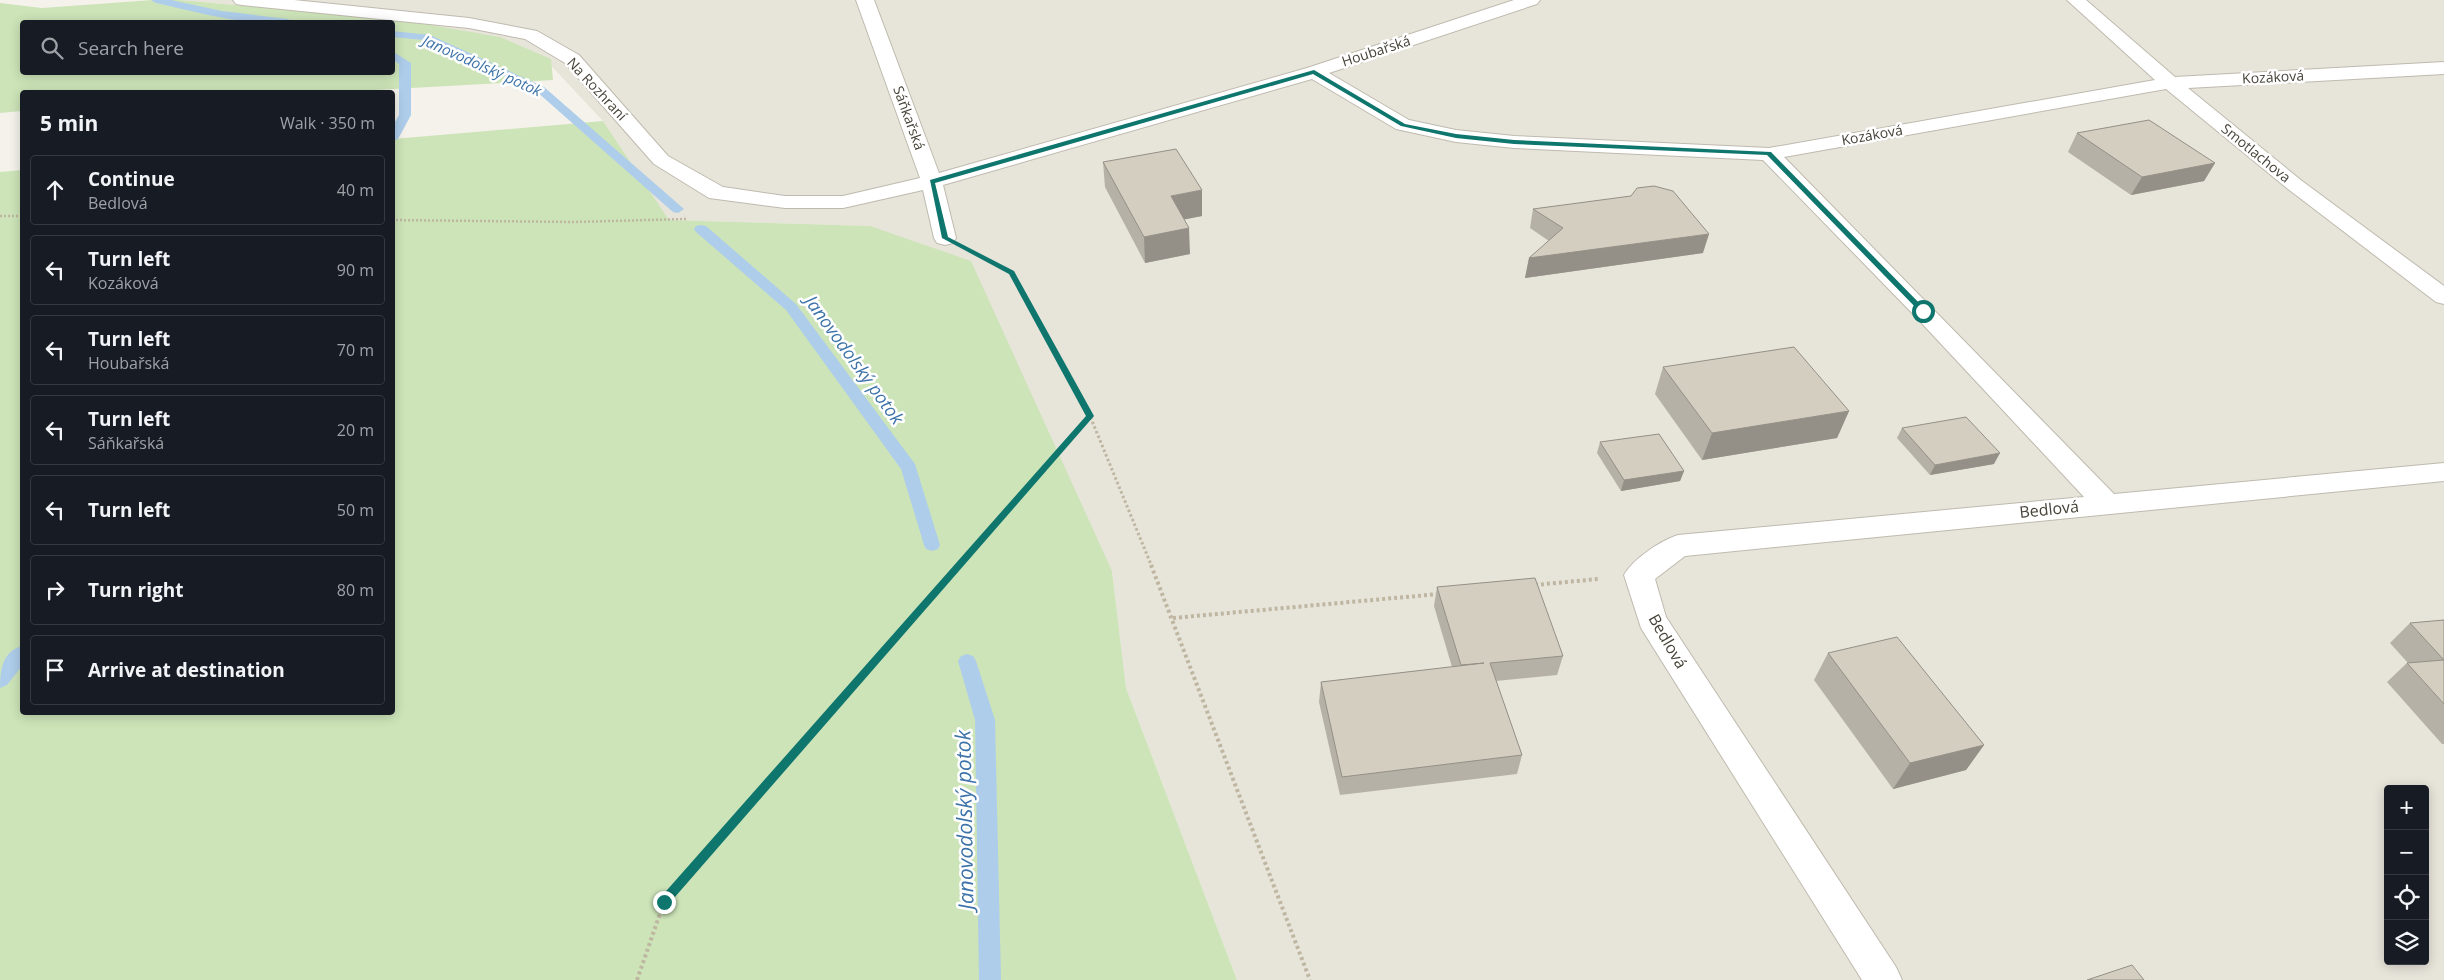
<!DOCTYPE html>
<meta charset="utf-8">
<style>
:root{--surface:#171b24;--page:#242831;--text:#f1f3f6;--muted:#9ea1a6;--line:#363941}
body{margin:0;font-family:"Open Sans",sans-serif;background:var(--page);color:var(--text)}
.controls{position:absolute;right:15px;bottom:15px;display:grid;overflow:hidden;border-radius:5px;box-shadow:0 2px 12px #0003}
.controls button{width:45px;height:45px;display:grid;place-items:center;padding:0;border:0;border-bottom:1px solid var(--line);background:var(--surface);color:var(--text);font:25px sans-serif}
.stop{position:absolute;width:15px;height:15px;margin:-11px;border:4px solid #0f766e;border-radius:50%;background:#fff}
.stop.end{background:#0f766e;border-color:#fff;box-shadow:0 1px 5px #0008}
.list{margin:0;padding:0;list-style:none}
h2{display:flex;justify-content:space-between;align-items:center;height:65px;margin:0;padding:0 20px;font-size:21px}
h2 small{font-size:16px;font-weight:400;color:var(--muted)}
.list li{display:grid;grid-template-columns:32px 1fr auto;gap:15px;align-items:center;box-sizing:border-box;height:70px;margin:0 10px 10px;padding:0 10px;border:1px solid var(--line);border-radius:5px}
.list b{display:block;font-size:19px;white-space:nowrap}
.list p{margin:0;font-size:16px;white-space:nowrap;color:var(--muted)}
.list em{font-size:16px;font-style:normal;color:var(--muted)}
.icon{flex:none;width:28px;height:28px;fill:none;stroke:currentColor;stroke-width:2;stroke-linecap:round;stroke-linejoin:round}
.map{position:relative;flex:none;width:2444px;height:980px;overflow:hidden}
.search{position:absolute;background:var(--surface);box-shadow:0 2px 12px #0003;left:20px;top:20px;width:375px;height:55px;display:flex;align-items:center;gap:12px;box-sizing:border-box;padding:0 18px;border-radius:5px;color:var(--muted);font-size:19px}
.panel{position:absolute;background:var(--surface);box-shadow:0 2px 12px #0003;left:20px;top:90px;width:375px;height:625px;border-radius:5px}
.map>svg:first-child{display:block}
.residential{fill:#e7e4da;fill-rule:evenodd}
.green{fill:#cde4b8;fill-rule:evenodd}
.lines{fill:none;stroke-linecap:round;stroke-linejoin:round}
.stream{fill:#aecdea;fill-rule:evenodd}
.minor-casing{stroke:#bfbaae;stroke-width:2}
.path-far2{stroke:#bfb6a1;stroke-width:2.5;stroke-dasharray:2 2;stroke-linecap:butt}
.path-far1{stroke:#bfb6a1;stroke-width:3;stroke-dasharray:2.5 2.5;stroke-linecap:butt}
.path{stroke:#bfb6a1;stroke-width:4;stroke-dasharray:3 3;stroke-linecap:butt}
.minor{fill:#fff;fill-rule:evenodd}
.wall{fill:#b6b1a6}
.shaded-wall{fill:#949087}
.building{fill:#d4cec1;stroke:#949087}
.route{fill:#0f766e}
.labels{text-anchor:middle;stroke-width:5;stroke-linejoin:round;paint-order:stroke}
.far-street-label{font-size:14px;fill:#474339;stroke:#fff}
.far-water-label{font-size:15px;font-style:italic;fill:#3d73a9;stroke:#fff}
.street-label{font-size:16px;fill:#474339;stroke:#fff}
.water-label{font-size:18px;font-style:italic;fill:#3d73a9;stroke:#fff}
.near-water-label{font-size:21px;font-style:italic;fill:#3d73a9;stroke:#fff}
</style>
<div class="map">
<svg width="2444" height="980" viewBox="0 0 2444 980">
<rect width="100%" height="100%" fill="#f4f2eb"/>
<path class="residential" d="M180,0H2444V980H1237L1126,688L1112,571L870,226L669,220L603,121L541,55L407,21ZM2388,789H2425V961H2388Z"/>
<g class="green">
<path d="M153,0H180L407,21L500,37L551,59L553,80L339,92H22V111L0,113V3L42,8ZM22,22H392V72H22Z"/>
<polygon points="603,121 669,220 870,226 971,261 1112,571 1126,688 1237,980 0,980 0,172 22,170 22,712 392,712 393,139"/>
</g>
<g class="lines">
<g class="stream">
<path d="M151,0H171L222,11L288,19L293,22C251,28 198,12 156,3Z"/>
<polygon points="392,31 430,35 544,87 684,209 678,213 673,212 536,91 424,40 392,37"/>
<polygon points="392,51 411,63 411,115 398,139 392,142 392,127 399,115 399,64 392,59"/>
<polygon points="701,225 706,226 796,304 915,464 940,545 938,549 932,551 926,549 924,545 901,469 786,310 696,232 694,229 696,226"/>
<path d="M22,646V666L7,685L0,688C0,670 2,652 22,646Z"/>
<polygon points="967,654 973,656 976,661 995,720 1001,980 979,980 975,720 958,661 961,656"/>
</g>
<defs>
<path id="minor" d="M233,0H294L469,18L537,31L579,55L668,156L723,187L785,196H843L920,178L856,0H874L939,173L1307,68L1514,0H1540L1537,4L1329,73L1409,120L1456,130L1514,136L1769,148L2155,80L2067,0H2086L2175,77L2444,62V74L2188,88L2302,181L2444,286V304L2436,302L2288,189L2166,89L1784,157L2114,494L2444,463V481L1685,556L1655,579L1666,617L1896,967L1902,980H1862L1641,628L1624,575C1633,559 1660,541 1678,535L2084,497L1915,316L1763,160L1514,148L1456,142L1396,129L1312,79L943,185L956,238L953,243L945,245L937,243L934,238L923,190L843,208H785L709,198L654,164L565,63L525,39L469,28L242,5L236,4Z"/>
</defs>
<use href="#minor" class="minor-casing"/>
<g class="path-far2">
<polyline points="0,216 22,216"/>
<polyline points="392,220 573,222 686,219"/>
</g>
<g class="path-far1">
<polyline points="980,256 1011,273 1090,416 1152,567"/>
<polyline points="958,567 1090,416"/>
</g>
<g class="path">
<polyline points="1151,565 1310,980"/>
<polyline points="1535,585 1598,579"/>
<polyline points="1173,618 1439,594"/>
<polyline points="637,980 664,902 959,565"/>
</g>
<use href="#minor" class="minor"/>
</g>
<g class="wall">
<polygon points="2077,133 2215,163 2204,181 2131,195 2068,152"/>
<polygon points="1103,162 1202,216 1184,219 1190,254 1145,263 1105,187"/>
<polygon points="1533,209 1703,253 1525,278 1529,258 1549,241 1530,228"/>
<polygon points="1663,367 1849,411 1837,438 1702,460 1655,394"/>
<polygon points="1902,428 1994,464 1930,475 1897,438"/>
<polygon points="1600,442 1684,471 1680,481 1621,491 1597,453"/>
<polygon points="1437,587 1563,656 1557,675 1496,681 1522,755 1517,774 1340,795 1319,702 1321,682 1452,667 1434,606"/>
<polygon points="2444,620 2444,744 2442,744 2387,682 2407,663 2408,663 2390,643 2410,623"/>
<polygon points="1828,653 1984,745 1966,770 1893,789 1814,680"/>
</g>
<g class="shaded-wall">
<polygon points="2215,163 2204,181 2131,195 2142,177"/>
<polygon points="1202,190 1202,216 1172,222 1171,196"/>
<polygon points="1189,228 1190,254 1145,263 1144,237"/>
<polygon points="1709,234 1703,253 1525,278 1529,258"/>
<polygon points="1849,411 1837,438 1702,460 1712,433"/>
<polygon points="2000,453 1994,464 1930,475 1935,465"/>
<polygon points="1684,471 1680,481 1621,491 1624,480"/>
<polygon points="1984,745 1966,770 1893,789 1910,763"/>
</g>
<g class="building">
<polygon points="2149,120 2215,163 2142,177 2077,133"/>
<polygon points="1176,149 1202,190 1171,196 1189,228 1144,237 1103,162"/>
<polygon points="1654,186 1673,191 1709,234 1529,258 1563,228 1533,209 1631,196 1637,188"/>
<polygon points="1794,347 1849,411 1712,433 1663,367"/>
<polygon points="1966,417 2000,453 1935,465 1902,428"/>
<polygon points="1659,434 1684,471 1624,480 1600,442"/>
<polygon points="1535,578 1563,656 1490,663 1522,755 1342,777 1321,682 1484,663 1461,665 1437,587"/>
<polygon points="2444,620 2444,704 2407,663 2444,660 2410,623"/>
<polygon points="1897,637 1984,745 1910,763 1828,653"/>
<polygon points="2132,965 2144,980 2087,980"/>
</g>
<polygon class="route" points="1314,70 1405,124 1456,134 1514,140 1771,152 1927,311 1921,313 1767,155 1514,144 1456,138 1401,126 1313,74 935,183 948,237 1014,271 1094,416 668,905 660,905 660,898 1086,416 1009,274 942,238 930,180"/>
<g class="labels">
<g class="far-street-label">
<text transform="translate(1376 51) rotate(-18)" y="5">Houbařská</text>
<text transform="translate(2273 77) rotate(-3)" y="5">Kozáková</text>
<text transform="translate(597 89) rotate(47)" y="5">Na Rozhraní</text>
<text transform="translate(909 118) rotate(70)" y="5">Sáňkařská</text>
<text transform="translate(1872 135) rotate(-10)" y="5">Kozáková</text>
<text transform="translate(2256 153) rotate(39)" y="5">Smotlachova</text>
</g>
<g class="far-water-label">
<text transform="translate(482 66) rotate(24)" y="5">Janovodolský potok</text>
</g>
<g class="street-label">
<text transform="translate(2049 509) rotate(-6)" y="6">Bedlová</text>
<text transform="translate(1668 641) rotate(60)" y="6">Bedlová</text>
</g>
<g class="water-label">
<text transform="translate(854 360) rotate(54)" y="6">Janovodolský potok</text>
</g>
<g class="near-water-label">
<text transform="translate(965 820) rotate(-91)" y="7">Janovodolský potok</text>
</g>
</g>
</svg>
<div class="controls">
<button>+</button>
<button>−</button>
<button><svg class="icon" aria-label="locate" viewBox="0 0 24 24"><circle cx="12" cy="12" r="6"/><path d="M12 2v4M12 18v4M2 12h4M18 12h4"/></svg></button>
<button><svg class="icon" aria-label="layers" viewBox="0 0 24 24"><path d="M12 4l9 5-9 5-9-5zM3 14l9 5 9-5"/></svg></button>
</div>
<div class="stop" style="left:1923px;top:311px"></div>
<div class="stop end" style="left:664px;top:902px"></div>
<div class="search"><svg class="icon" aria-label="search" viewBox="0 0 24 24"><circle cx="10" cy="10" r="6"/><path d="M15 15l6 6"/></svg>Search here</div>
<section class="panel">
<h2>5 min<small>Walk · 350 m</small></h2>
<ul class="list">
<li><svg class="icon" aria-label="ahead" viewBox="0 0 24 24"><path d="M12 20V5M6 11l6-6 6 6"/></svg><div><b>Continue</b><p>Bedlová</p></div><em>40 m</em></li>
<li><svg class="icon" aria-label="left" viewBox="0 0 24 24"><path d="M17 20v-9H6M10 6l-5 5 5 5"/></svg><div><b>Turn left</b><p>Kozáková</p></div><em>90 m</em></li>
<li><svg class="icon" aria-label="left" viewBox="0 0 24 24"><path d="M17 20v-9H6M10 6l-5 5 5 5"/></svg><div><b>Turn left</b><p>Houbařská</p></div><em>70 m</em></li>
<li><svg class="icon" aria-label="left" viewBox="0 0 24 24"><path d="M17 20v-9H6M10 6l-5 5 5 5"/></svg><div><b>Turn left</b><p>Sáňkařská</p></div><em>20 m</em></li>
<li><svg class="icon" aria-label="left" viewBox="0 0 24 24"><path d="M17 20v-9H6M10 6l-5 5 5 5"/></svg><div><b>Turn left</b></div><em>50 m</em></li>
<li><svg class="icon" aria-label="right" viewBox="0 0 24 24"><path d="M7 20v-9h11M14 6l5 5-5 5"/></svg><div><b>Turn right</b></div><em>80 m</em></li>
<li><svg class="icon" aria-label="arrive" viewBox="0 0 24 24"><path d="M6 21V4h12l-3 4 3 4H6"/></svg><div><b>Arrive at destination</b></div></li>
</ul>
</section>
</div>
